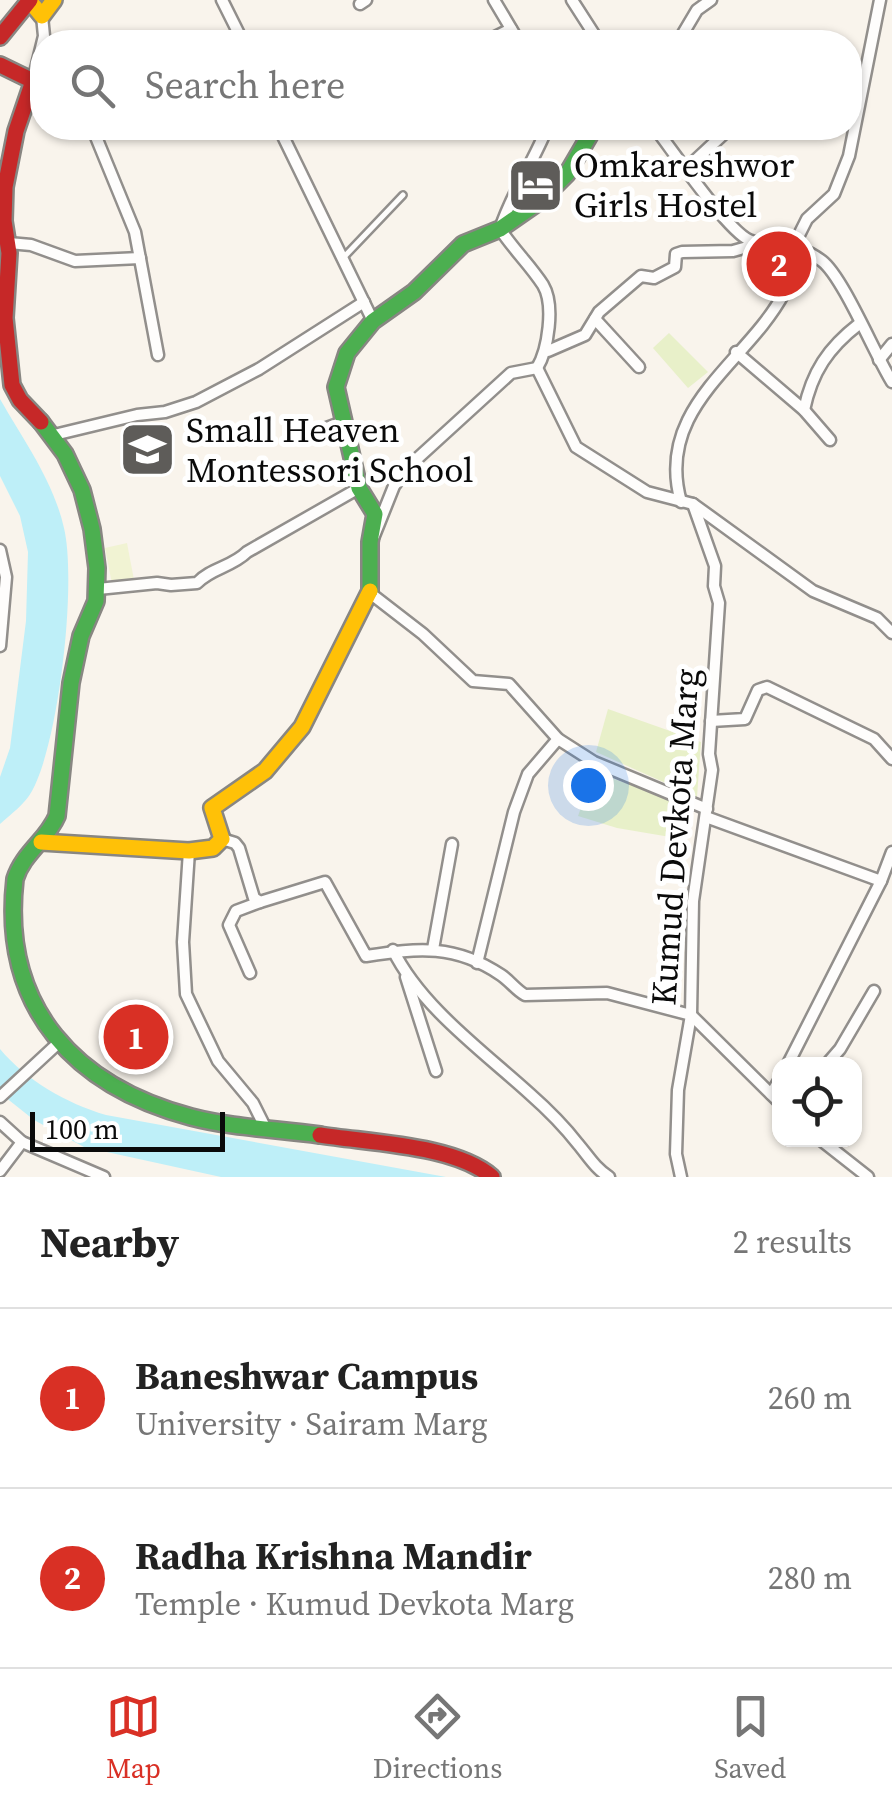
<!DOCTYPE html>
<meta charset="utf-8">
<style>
:root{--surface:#fff;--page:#f2f2f2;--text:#222;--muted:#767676;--line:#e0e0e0;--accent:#d93025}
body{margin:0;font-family:"Source Serif 4",serif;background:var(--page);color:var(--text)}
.controls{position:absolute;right:30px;bottom:30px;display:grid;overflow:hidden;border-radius:20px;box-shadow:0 2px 8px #0004}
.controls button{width:90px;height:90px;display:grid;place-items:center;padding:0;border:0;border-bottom:2px solid var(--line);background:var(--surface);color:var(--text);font:50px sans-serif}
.scale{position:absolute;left:30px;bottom:25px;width:195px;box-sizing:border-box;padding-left:10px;border:5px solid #0a0a0a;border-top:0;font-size:28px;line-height:35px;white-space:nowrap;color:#0a0a0a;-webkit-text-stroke:8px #fff;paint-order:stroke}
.you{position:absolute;left:588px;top:785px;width:35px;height:35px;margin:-25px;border:8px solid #fff;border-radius:50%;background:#1a73e8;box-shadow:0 0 0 15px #1a73e833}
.badge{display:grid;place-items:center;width:65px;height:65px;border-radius:50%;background:var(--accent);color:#fff;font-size:32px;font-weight:700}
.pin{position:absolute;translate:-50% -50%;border:5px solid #fff;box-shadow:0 2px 10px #0006}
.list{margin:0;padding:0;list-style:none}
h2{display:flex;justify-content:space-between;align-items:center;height:130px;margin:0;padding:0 40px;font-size:42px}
h2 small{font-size:32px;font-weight:400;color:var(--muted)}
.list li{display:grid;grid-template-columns:65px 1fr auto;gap:30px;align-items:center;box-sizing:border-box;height:180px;padding:0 40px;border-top:2px solid var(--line)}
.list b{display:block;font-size:38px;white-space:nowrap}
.list p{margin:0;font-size:32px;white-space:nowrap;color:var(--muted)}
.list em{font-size:32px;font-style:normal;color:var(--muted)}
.icon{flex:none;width:55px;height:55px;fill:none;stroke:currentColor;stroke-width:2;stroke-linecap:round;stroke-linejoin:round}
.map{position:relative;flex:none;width:892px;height:1177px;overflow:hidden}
.search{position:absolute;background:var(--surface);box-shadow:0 2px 8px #0004;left:30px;right:30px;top:30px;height:110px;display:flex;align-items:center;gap:25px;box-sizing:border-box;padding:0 35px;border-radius:40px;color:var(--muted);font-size:38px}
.sheet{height:490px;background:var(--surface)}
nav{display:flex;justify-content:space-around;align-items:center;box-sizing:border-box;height:140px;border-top:2px solid var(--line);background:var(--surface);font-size:28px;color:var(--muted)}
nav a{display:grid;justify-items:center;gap:5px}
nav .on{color:var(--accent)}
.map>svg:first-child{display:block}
.green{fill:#e8f0c9}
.pitch{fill:#f1f3d3}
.water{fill:#beeff8}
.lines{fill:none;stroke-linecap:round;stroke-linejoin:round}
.lane-casing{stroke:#928f8c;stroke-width:10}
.street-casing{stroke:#928f8c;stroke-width:15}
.fast-casing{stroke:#888682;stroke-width:20}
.slow-casing{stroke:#888682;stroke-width:20}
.jam-casing{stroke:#888682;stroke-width:20}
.lane{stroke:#fefdfc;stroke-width:5}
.street{stroke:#fefdfc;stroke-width:10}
.fast{stroke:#4caf50;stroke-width:15}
.slow{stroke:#ffc107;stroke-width:15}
.jam{stroke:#c62828;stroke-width:15}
.labels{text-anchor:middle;stroke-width:10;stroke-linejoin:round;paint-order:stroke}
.poi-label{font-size:35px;fill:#0a0a0a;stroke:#fff;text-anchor:start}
.street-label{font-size:35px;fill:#0a0a0a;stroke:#fff}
</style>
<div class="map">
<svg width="892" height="1177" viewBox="0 0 892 1177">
<rect width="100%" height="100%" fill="#f9f4ec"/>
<g class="green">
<polygon points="669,333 708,372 688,388 653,348"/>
<polygon points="608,709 701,742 697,797 596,752"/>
<polygon points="594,772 694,807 682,839 617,828 578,816"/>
</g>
<polygon class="pitch" points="127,543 134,580 112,584 105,548"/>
<g class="water">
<path d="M0,399C24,441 53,480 64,528C77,583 59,742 32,791C25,804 11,814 0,824V777L10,748L26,621L28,552L20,516L0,476Z"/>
<path d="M0,1049C27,1081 66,1103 106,1115L446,1177H221L84,1147L34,1120L0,1093Z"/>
</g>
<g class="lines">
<defs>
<g id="lane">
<polyline points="344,257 403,195"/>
<polyline points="306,433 341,420"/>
</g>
<g id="street">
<polyline points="222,0 243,42"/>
<polyline points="494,0 519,42"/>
<polyline points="572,0 599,42"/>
<polyline points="360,4 366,0"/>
<polyline points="42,16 44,36 33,81 42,89"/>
<polyline points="485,42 511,29"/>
<polyline points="678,42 697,10 711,0"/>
<polyline points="89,128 94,132 135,232 158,355"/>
<polyline points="279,128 373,321"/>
<path d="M655,128C673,151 727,230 749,240C776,252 792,238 822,261C843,277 875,355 892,382"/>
<polyline points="686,169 730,128"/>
<polyline points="9,243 31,245 75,261 140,258"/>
<polyline points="794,245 807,219 834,194 849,156 880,0"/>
<polyline points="595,319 639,367"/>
<polyline points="548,351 585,335 599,312 641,276 654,278 675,267 676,254 682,252 733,251 758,244"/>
<polyline points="736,352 804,410 830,440"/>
<polyline points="879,360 892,344"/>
<polyline points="537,368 576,447 647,492 693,504 813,591 877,618 892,633"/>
<path d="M537,368C548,350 555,305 543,285C530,265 513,249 500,229C512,192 533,163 547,128"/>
<path d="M804,410C812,372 828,348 859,324"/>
<polyline points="54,435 137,415 165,412 196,402 259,369 364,302"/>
<path d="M681,502C654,407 747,363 784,293L759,244"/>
<polyline points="374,536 394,486 408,467 511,373 537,368"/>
<polyline points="0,550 6,577 0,646"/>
<path d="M98,589L157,583L171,585L197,583C211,568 232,567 247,552L359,488"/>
<polyline points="370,593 423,634 473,681 509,684 558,739 594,762 707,809"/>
<polyline points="711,721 745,719 758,690 767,687 874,739 892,759"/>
<polyline points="706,817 881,881"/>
<path d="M222,839L235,843L239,848L254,898L260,902L325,882L366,956C419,948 455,944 501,975C510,981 516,990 525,995L607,993L691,1015"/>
<polyline points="189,851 183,942 186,994 218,1061 253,1103 265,1127"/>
<polyline points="433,949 452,844"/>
<path d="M393,950C421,1007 484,1052 530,1094C547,1109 564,1126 578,1144C589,1157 595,1168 609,1177"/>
<polyline points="477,963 514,812 528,774 558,739"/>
<polyline points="250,973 229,925 236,911 260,902"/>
<polyline points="406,977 436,1071"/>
<polyline points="691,1015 780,1103"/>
<polyline points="788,1064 881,881 892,852"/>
<polyline points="827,1064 840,1049 874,991"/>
<polyline points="771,1094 780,1079"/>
<polyline points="0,1097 54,1047"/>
<polyline points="0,1122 22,1142 104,1177"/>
<polyline points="821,1140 868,1177"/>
<polyline points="0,1171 22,1142"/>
<polyline points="681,1177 676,1154 678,1090 691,1015 693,901 712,770 709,754 719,603 714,586 715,566 693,504"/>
</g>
<g id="fast">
<path d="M41,422L65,454L82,490L92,529L97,568L96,601L81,636L71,683L57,816C47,840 23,853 15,879C0,1010 78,1087 191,1117C233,1128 278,1129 320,1135"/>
<polyline points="370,591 370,542 375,514 359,488 336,387 347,353 373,321 414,292 463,244 500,229 540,201 567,174 594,128"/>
</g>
<g id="slow">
<polyline points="29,0 42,16 54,0"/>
<polyline points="41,842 189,851 213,848 222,839 212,808 265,771 302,727 370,591"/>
</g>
<g id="jam">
<polyline points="0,37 30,0"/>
<polyline points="0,65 33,81 16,131 5,187 4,221 9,253 5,318 12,385 20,400 41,422"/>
<path d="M320,1135C370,1143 455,1145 492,1177"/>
</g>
</defs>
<use href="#lane" class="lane-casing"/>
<use href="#street" class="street-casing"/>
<use href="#fast" class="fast-casing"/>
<use href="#slow" class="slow-casing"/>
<use href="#jam" class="jam-casing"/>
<use href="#lane" class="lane"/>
<use href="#street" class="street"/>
<use href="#fast" class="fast"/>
<use href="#slow" class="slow"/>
<use href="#jam" class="jam"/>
</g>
<defs>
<symbol id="hotel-square" viewBox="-11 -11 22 22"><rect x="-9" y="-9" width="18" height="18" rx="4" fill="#5e5c59" stroke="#fff"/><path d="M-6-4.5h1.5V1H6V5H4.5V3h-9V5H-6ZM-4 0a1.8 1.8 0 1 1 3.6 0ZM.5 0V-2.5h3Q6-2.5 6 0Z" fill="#fff"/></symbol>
<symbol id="school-square" viewBox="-11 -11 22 22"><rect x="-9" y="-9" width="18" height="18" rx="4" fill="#5e5c59" stroke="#fff"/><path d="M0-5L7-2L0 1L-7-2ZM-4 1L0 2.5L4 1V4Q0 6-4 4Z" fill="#fff"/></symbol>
</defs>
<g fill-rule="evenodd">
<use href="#hotel-square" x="504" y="154" width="63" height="63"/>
<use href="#school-square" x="116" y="418" width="63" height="63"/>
</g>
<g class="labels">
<g class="poi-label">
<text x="574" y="177">Omkareshwor<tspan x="574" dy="40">Girls Hostel</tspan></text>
<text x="186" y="442">Small Heaven<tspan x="186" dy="40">Montessori School</tspan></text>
</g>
<g class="street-label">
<text transform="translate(675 837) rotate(-86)" y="12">Kumud Devkota Marg</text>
</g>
</g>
</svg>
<div class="controls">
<button><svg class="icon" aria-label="locate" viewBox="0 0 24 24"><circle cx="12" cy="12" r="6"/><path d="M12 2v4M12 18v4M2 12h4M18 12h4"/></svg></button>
</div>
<div class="scale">100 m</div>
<div class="you"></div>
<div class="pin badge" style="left:136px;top:1037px">1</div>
<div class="pin badge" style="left:779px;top:264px">2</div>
<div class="search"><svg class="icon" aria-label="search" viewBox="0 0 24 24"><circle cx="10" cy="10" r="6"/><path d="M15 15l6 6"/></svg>Search here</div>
</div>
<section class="sheet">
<h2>Nearby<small>2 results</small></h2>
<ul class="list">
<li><span class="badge">1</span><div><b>Baneshwar Campus</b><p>University · Sairam Marg</p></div><em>260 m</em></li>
<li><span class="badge">2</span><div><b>Radha Krishna Mandir</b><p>Temple · Kumud Devkota Marg</p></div><em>280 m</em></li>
</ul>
</section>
<nav>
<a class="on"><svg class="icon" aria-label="map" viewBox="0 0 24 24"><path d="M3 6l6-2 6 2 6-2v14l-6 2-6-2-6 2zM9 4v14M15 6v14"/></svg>Map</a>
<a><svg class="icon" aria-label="directions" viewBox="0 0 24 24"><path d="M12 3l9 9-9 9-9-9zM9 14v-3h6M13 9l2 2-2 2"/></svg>Directions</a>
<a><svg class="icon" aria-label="saved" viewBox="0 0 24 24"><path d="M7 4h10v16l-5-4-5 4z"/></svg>Saved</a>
</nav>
